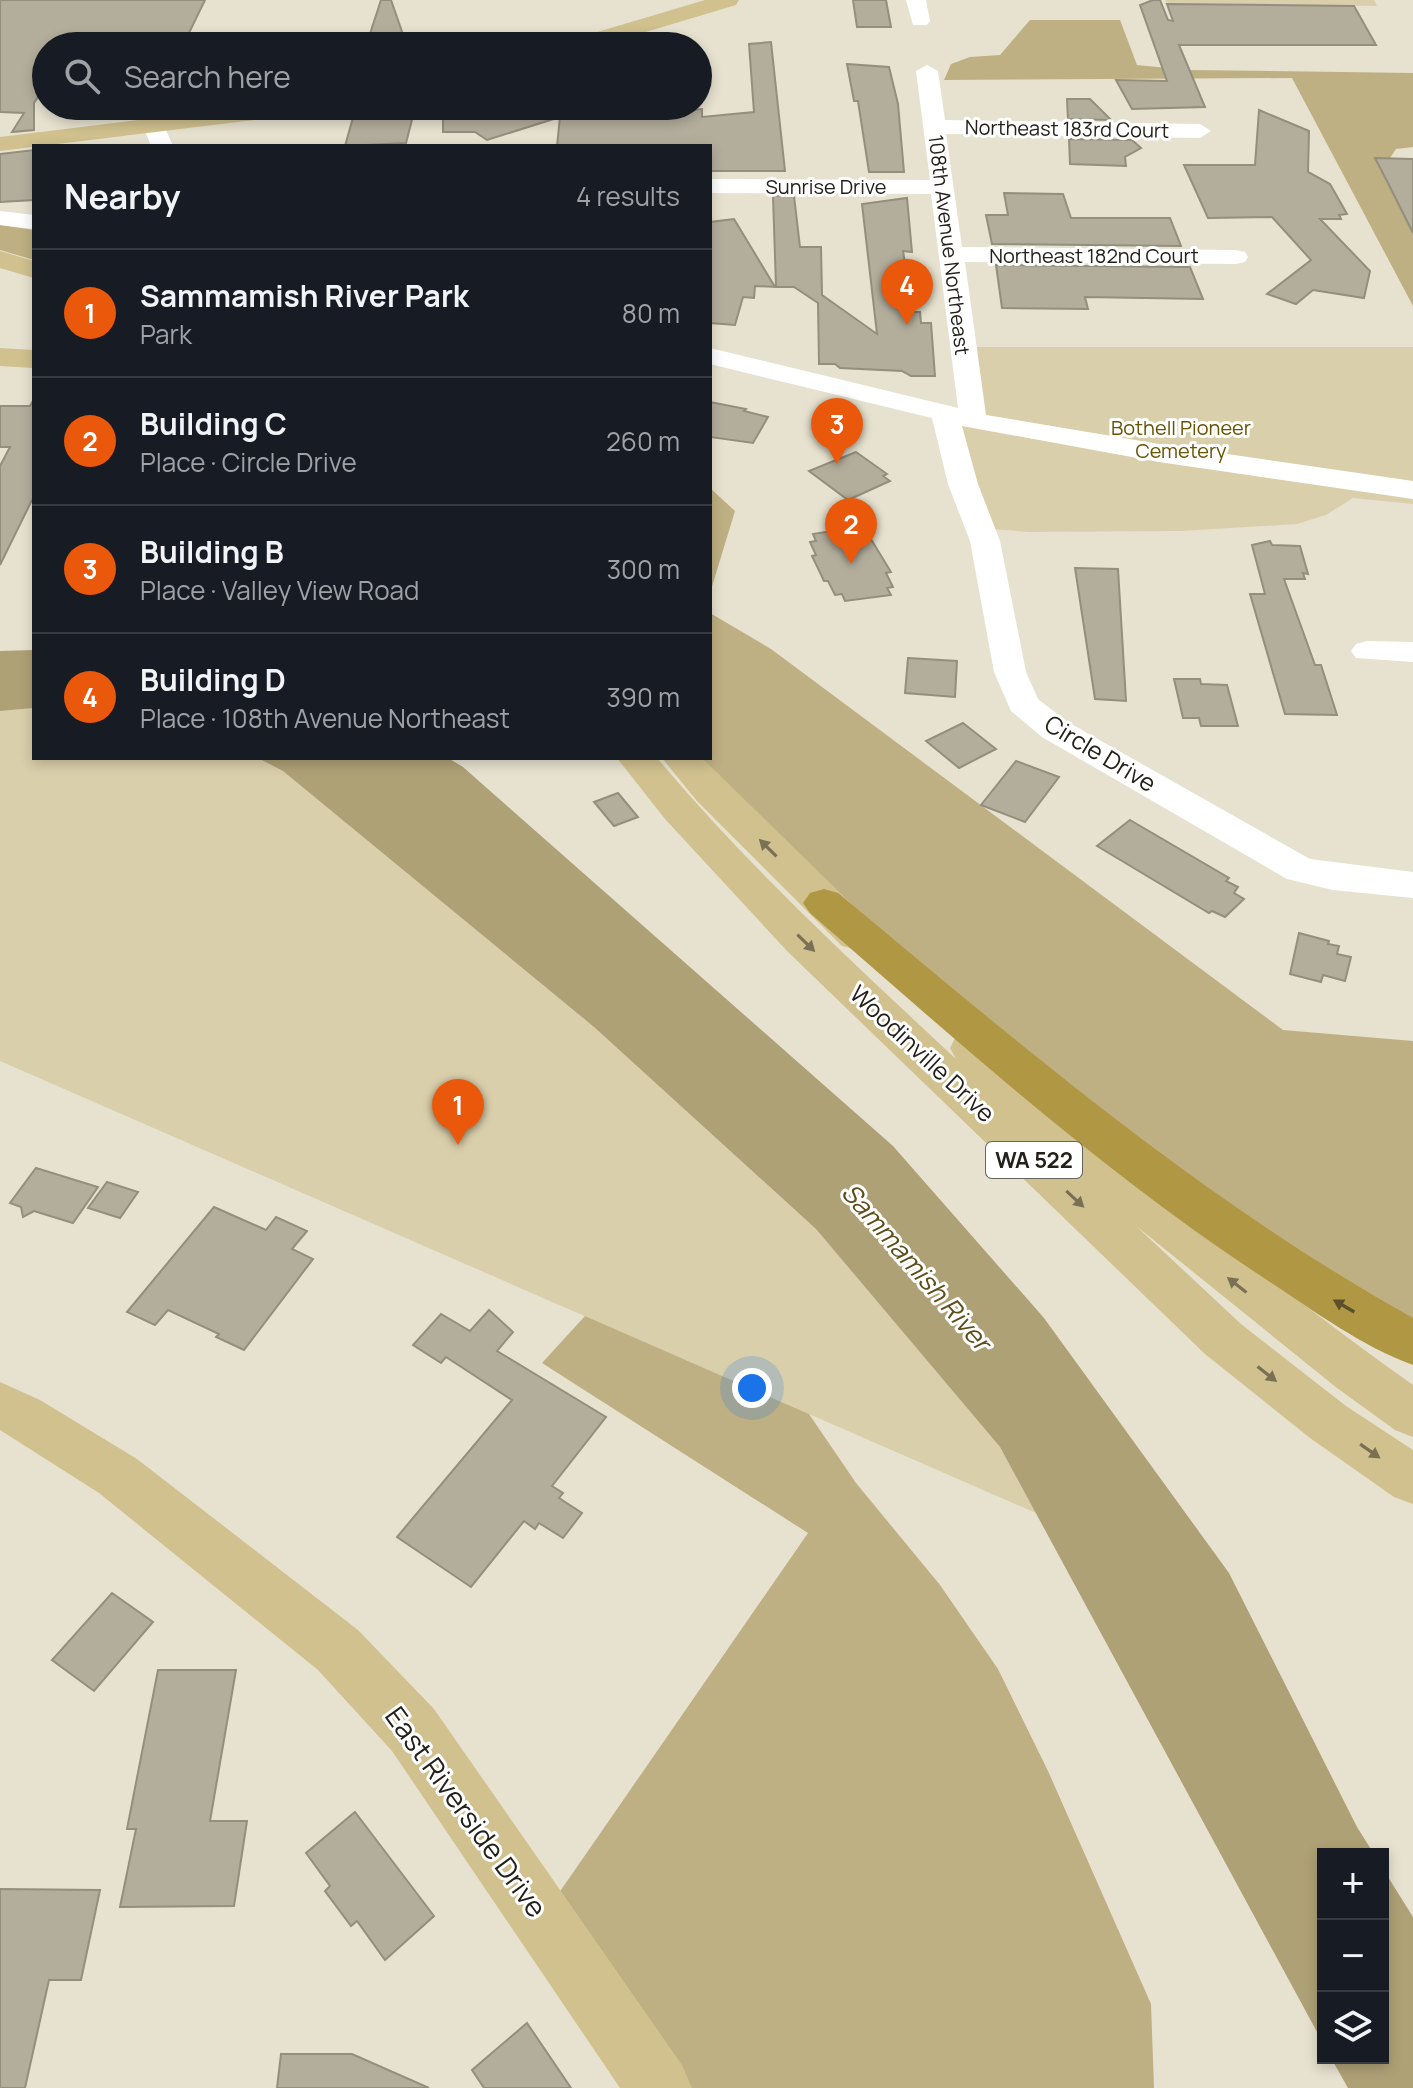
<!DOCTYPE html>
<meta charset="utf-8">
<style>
:root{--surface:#171b24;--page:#20242c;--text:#f1f3f6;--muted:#9ea1a6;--line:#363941;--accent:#ea580c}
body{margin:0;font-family:Manrope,sans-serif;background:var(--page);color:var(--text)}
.controls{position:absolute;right:24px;bottom:24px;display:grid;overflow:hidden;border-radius:0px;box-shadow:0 4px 12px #0003}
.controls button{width:72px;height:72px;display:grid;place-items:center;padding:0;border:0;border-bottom:2px solid var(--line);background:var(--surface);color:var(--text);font:40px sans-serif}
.you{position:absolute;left:752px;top:1388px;width:28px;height:28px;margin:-20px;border:6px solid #fff;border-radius:50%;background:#1a73e8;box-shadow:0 0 0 12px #1a73e833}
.badge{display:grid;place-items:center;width:52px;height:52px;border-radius:50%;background:var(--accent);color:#fff;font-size:26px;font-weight:700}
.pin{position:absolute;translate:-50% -66px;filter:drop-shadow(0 2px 4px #0008)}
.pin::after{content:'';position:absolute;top:42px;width:28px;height:24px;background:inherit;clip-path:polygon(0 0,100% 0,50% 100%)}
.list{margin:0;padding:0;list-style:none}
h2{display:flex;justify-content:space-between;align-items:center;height:104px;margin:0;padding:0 32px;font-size:34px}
h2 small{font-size:26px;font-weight:400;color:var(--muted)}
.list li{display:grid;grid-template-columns:52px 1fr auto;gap:24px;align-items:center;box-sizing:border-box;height:128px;padding:0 32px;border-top:2px solid var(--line)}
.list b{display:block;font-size:30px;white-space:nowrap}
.list p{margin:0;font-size:26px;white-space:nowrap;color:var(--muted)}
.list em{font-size:26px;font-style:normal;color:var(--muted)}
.icon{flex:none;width:44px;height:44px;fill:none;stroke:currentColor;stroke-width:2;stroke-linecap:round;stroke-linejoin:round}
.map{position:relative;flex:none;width:1413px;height:2088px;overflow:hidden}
.search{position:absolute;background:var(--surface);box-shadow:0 4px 12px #0003;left:32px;top:32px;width:680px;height:88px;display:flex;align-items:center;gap:20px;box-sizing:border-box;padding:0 28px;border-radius:44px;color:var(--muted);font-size:30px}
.panel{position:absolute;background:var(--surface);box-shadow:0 4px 12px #0003;left:32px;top:144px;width:680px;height:616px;border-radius:0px}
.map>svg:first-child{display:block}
.green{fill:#dacfab}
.forest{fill:#beb083}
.water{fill:#afa176}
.building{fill:#b3ae9c;stroke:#938e7d;stroke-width:2}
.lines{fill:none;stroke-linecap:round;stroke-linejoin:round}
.minor{fill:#fff;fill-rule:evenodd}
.major{fill:#d0c18e;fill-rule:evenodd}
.highway{fill:#b09743;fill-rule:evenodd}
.oneway{fill:#7a7154}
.oneway2{fill:#5b502a}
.labels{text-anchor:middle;stroke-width:6;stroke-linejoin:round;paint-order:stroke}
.far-street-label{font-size:20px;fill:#23211a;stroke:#fff}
.far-park-label{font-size:20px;fill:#675300;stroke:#fff}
.shield{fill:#fff;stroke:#65645f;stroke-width:2}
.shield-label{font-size:22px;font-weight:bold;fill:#23211a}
.street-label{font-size:24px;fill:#23211a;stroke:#fff}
.water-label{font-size:26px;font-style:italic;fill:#5d4e19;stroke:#fff}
.near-street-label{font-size:28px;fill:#23211a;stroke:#fff}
</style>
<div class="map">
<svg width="1413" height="2088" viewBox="0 0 1413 2088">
<rect width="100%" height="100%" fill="#e7e2cf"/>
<g class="green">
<polygon points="1165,0 1374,0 1377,6 1167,4"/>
<polygon points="972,347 1413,347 1413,504 1353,498 1326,515 1297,524 1181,531 1029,532 980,528 950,433 973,420"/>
<polygon points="34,708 34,758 258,758 283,770 594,1027 816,1229 1000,1447 1036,1513 0,1061 0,711"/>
</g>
<g class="forest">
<polygon points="1030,20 1120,20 1137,65 1189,70 1413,73 1413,147 1396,149 1390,158 1376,158 1413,233 1413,306 1292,78 944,80 951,64 970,57 1000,55"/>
<polygon points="0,225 34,230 34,260 0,250"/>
<polygon points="710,488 735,511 710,593"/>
<polygon points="710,613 771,649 1283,1030 1413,1041 1413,1343 1174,1190 681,758 710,758"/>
<polygon points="585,1316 809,1414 856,1483 940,1585 998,1669 1048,1771 1151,2004 1154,2088 659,2088 543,1916 808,1533 542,1363"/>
</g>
<g class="water">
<polygon points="34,650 34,708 0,711 0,651"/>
<polygon points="258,758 448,758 463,767 893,1146 1044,1318 1229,1573 1357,1827 1374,1854 1323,1854 1323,2043 1000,1447 816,1229 594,1027 283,771"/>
<polygon points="1383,1869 1413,1917 1413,2088 1348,2088 1331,2058 1383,2058"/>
</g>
<g class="building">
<polygon points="0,0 205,0 187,37 71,37 65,46 46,46 46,85 34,103 34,130 12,132 24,113 0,112"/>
<polygon points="381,0 391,0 407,46 366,46"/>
<polygon points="853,0 886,0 891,27 857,27"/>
<polygon points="1153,0 1160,0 1168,20 1173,21 1167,4 1354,6 1376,45 1179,45 1205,107 1132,109 1116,80 1167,81 1140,5"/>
<polygon points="771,42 785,171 710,171 710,146 557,146 560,117 487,140 475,132 443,132 443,106 647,106 647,114 702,109 702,117 754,112 749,44"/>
<polygon points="847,64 889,67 898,104 904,172 869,172 858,101 854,101"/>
<polygon points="1067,99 1090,99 1111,120 1068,119"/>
<polygon points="1259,110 1309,131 1308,172 1330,184 1347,214 1339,215 1341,219 1320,219 1370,271 1364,298 1313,290 1296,304 1267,294 1311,260 1272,217 1208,218 1184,165 1255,165"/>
<polygon points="414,112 406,143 345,146 354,114"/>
<polygon points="1069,139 1132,140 1141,148 1125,157 1126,166 1070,164"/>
<polygon points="34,150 34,200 0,202 0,154"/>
<polygon points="1375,158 1413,159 1413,233 1389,185"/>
<polygon points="1004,193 1063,194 1071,218 1170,218 1181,246 992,244 986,215 1008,215"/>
<polygon points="773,196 794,196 800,247 821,247 822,295 877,334 862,204 907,198 912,252 903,251 913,312 920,312 921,323 931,323 935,376 911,376 902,371 840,368 835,364 819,364 818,303 794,287 776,287"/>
<polygon points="734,219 775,287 755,286 754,298 743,297 735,325 710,323 710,222"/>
<polygon points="996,265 1190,267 1203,299 1085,297 1088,309 1002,308"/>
<polygon points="34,399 34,496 0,565 0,466 10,447 0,447 0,406 30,406"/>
<polygon points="710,402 746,409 744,411 768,417 753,443 710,437"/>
<polygon points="856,452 887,474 883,476 890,481 848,500 809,471"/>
<polygon points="863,526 891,572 886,573 893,587 887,588 891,595 845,601 842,594 835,595 828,581 824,581 812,556 816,555 810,542 816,541 813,534"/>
<polygon points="1270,541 1272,545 1300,546 1308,574 1303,573 1305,579 1284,579 1315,665 1321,665 1337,715 1285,714 1250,594 1265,594 1252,545"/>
<polygon points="1075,568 1118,569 1126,701 1095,699"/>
<polygon points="908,658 957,661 955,697 905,693"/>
<polygon points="1174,679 1200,679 1201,684 1227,685 1238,726 1201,726 1199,718 1183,718"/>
<polygon points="963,723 996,749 959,768 926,741"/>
<polygon points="1016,761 1059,777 1025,822 981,805"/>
<polygon points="618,793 638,817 614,826 594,802"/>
<polygon points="1130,820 1229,878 1226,881 1238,887 1234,893 1244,899 1225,917 1212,911 1209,913 1097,846"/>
<polygon points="1299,933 1329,941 1328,944 1339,946 1337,954 1351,957 1345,981 1323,975 1321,982 1290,974"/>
<polygon points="36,1168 98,1187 73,1223 34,1211 23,1217 21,1207 10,1203"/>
<polygon points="107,1182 138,1192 120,1218 88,1208"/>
<polygon points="214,1207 266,1230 276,1217 307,1231 292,1249 313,1259 244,1350 216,1337 219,1334 168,1310 155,1325 127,1312"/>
<polygon points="489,1310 513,1332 497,1351 606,1417 552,1486 563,1493 559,1498 582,1513 563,1538 539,1523 535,1529 524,1521 471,1587 397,1537 512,1400 446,1357 441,1363 413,1345 441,1314 470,1331"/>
<polygon points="112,1593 153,1622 94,1691 52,1660"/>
<polygon points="158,1670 236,1670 210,1821 247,1821 234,1906 120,1907 136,1829 127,1829"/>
<polygon points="355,1812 434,1916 385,1960 357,1921 351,1926 325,1891 330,1886 306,1853"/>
<polygon points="0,1889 100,1890 81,1980 49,1980 25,2088 0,2088"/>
<polygon points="527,2023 571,2088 484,2088 472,2070"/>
<polygon points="281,2054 352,2054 429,2088 277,2088"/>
</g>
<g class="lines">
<g class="minor">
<polygon points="906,0 926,0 930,21 927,25 913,25"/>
<polygon points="927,65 938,71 945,120 1200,124 1211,131 1200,138 946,134 962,247 1236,250 1245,252 1248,257 1245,262 1236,264 965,262 986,415 1159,444 1413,481 1413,499 1159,462 962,426 978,484 1000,541 1026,672 1038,699 1066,721 1310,859 1413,872 1413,898 1333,890 1287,879 1042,737 1011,711 994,672 970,541 948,484 932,418 710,364 710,348 958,408 931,194 710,193 710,179 930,180 916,71"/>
<polygon points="698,83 707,84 710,89 707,94 698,95"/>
<polygon points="154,119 162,121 173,146 151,146 143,126"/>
<polygon points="0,211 34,215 34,229 0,225"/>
<polygon points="1367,641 1413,642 1413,662 1356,658 1351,651 1356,644"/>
</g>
<g class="major">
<polygon points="705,0 739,0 736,5 599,46 564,46 567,41"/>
<polygon points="252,106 324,106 321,111 312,113 0,151 0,137"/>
<polygon points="0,251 34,261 34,278 0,268"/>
<polygon points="0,348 34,350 34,368 0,366"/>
<path d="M617,758H657C748,866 852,962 956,1059L950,1048L956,1036L972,1031L988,1036C1122,1162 1263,1278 1413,1385V1437L1395,1430L1337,1388L1135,1225L1241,1324L1346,1406L1413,1450V1504L1394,1497L1310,1438L1205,1354L787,951L665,819Z"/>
<polygon points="662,758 702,758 872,924 878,935 872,946 857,950 842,946 697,801"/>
<polygon points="0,1382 40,1400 137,1459 358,1630 434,1709 682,2065 692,2088 620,2088 392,1751 318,1670 99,1493 0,1430"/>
</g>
<path class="highway" d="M824,889L838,893C1022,1046 1203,1201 1413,1318V1365C1361,1346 1313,1310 1267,1280C1103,1173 957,1041 810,913L803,903L810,893Z"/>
</g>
<defs><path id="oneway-solid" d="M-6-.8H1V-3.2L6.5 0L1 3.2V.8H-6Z" transform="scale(2)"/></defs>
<g class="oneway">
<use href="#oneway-solid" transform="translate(768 848) rotate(-135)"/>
<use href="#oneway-solid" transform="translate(806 943) rotate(44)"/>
<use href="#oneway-solid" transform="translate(1075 1199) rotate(43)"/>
<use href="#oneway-solid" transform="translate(1237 1285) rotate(-142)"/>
<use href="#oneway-solid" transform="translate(1267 1374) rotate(38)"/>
<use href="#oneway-solid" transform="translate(1370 1451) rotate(35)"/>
</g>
<use class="oneway2" href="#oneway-solid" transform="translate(1344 1306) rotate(-150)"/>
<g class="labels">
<g class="far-street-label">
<text transform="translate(1067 129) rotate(1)" y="7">Northeast 183rd Court</text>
<text x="826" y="194">Sunrise Drive</text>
<text transform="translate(949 245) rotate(83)" y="7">108th Avenue Northeast</text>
<text x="1094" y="263">Northeast 182nd Court</text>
</g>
<g class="far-park-label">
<text x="1181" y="435">Bothell Pioneer<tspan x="1181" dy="23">Cemetery</tspan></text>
</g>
<rect class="shield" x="986" y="1142" width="96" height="36" rx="6"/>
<g class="shield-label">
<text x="1034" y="1168">WA 522</text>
</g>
<g class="street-label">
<text transform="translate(1100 754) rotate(31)" y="8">Circle Drive</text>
<text transform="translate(922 1054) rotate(43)" y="8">Woodinville Drive</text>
</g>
<g class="water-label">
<text transform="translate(916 1267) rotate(49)" y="9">Sammamish River</text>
</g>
<g class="near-street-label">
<text transform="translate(466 1812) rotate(54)" y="10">East Riverside Drive</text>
</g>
</g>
</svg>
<div class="controls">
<button>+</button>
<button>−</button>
<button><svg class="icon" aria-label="layers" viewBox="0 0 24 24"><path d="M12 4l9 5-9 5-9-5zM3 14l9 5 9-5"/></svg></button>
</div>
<div class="you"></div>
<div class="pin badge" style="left:458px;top:1145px">1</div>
<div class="pin badge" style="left:851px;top:564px">2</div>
<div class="pin badge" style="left:837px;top:464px">3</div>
<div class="pin badge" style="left:907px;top:325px">4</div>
<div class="search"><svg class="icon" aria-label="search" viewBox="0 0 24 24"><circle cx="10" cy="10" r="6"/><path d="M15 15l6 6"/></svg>Search here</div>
<section class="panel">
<h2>Nearby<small>4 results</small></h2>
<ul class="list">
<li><span class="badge">1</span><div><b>Sammamish River Park</b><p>Park</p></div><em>80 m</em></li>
<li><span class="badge">2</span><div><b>Building C</b><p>Place · Circle Drive</p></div><em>260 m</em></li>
<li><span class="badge">3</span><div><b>Building B</b><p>Place · Valley View Road</p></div><em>300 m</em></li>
<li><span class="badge">4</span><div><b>Building D</b><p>Place · 108th Avenue Northeast</p></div><em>390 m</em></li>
</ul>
</section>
</div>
